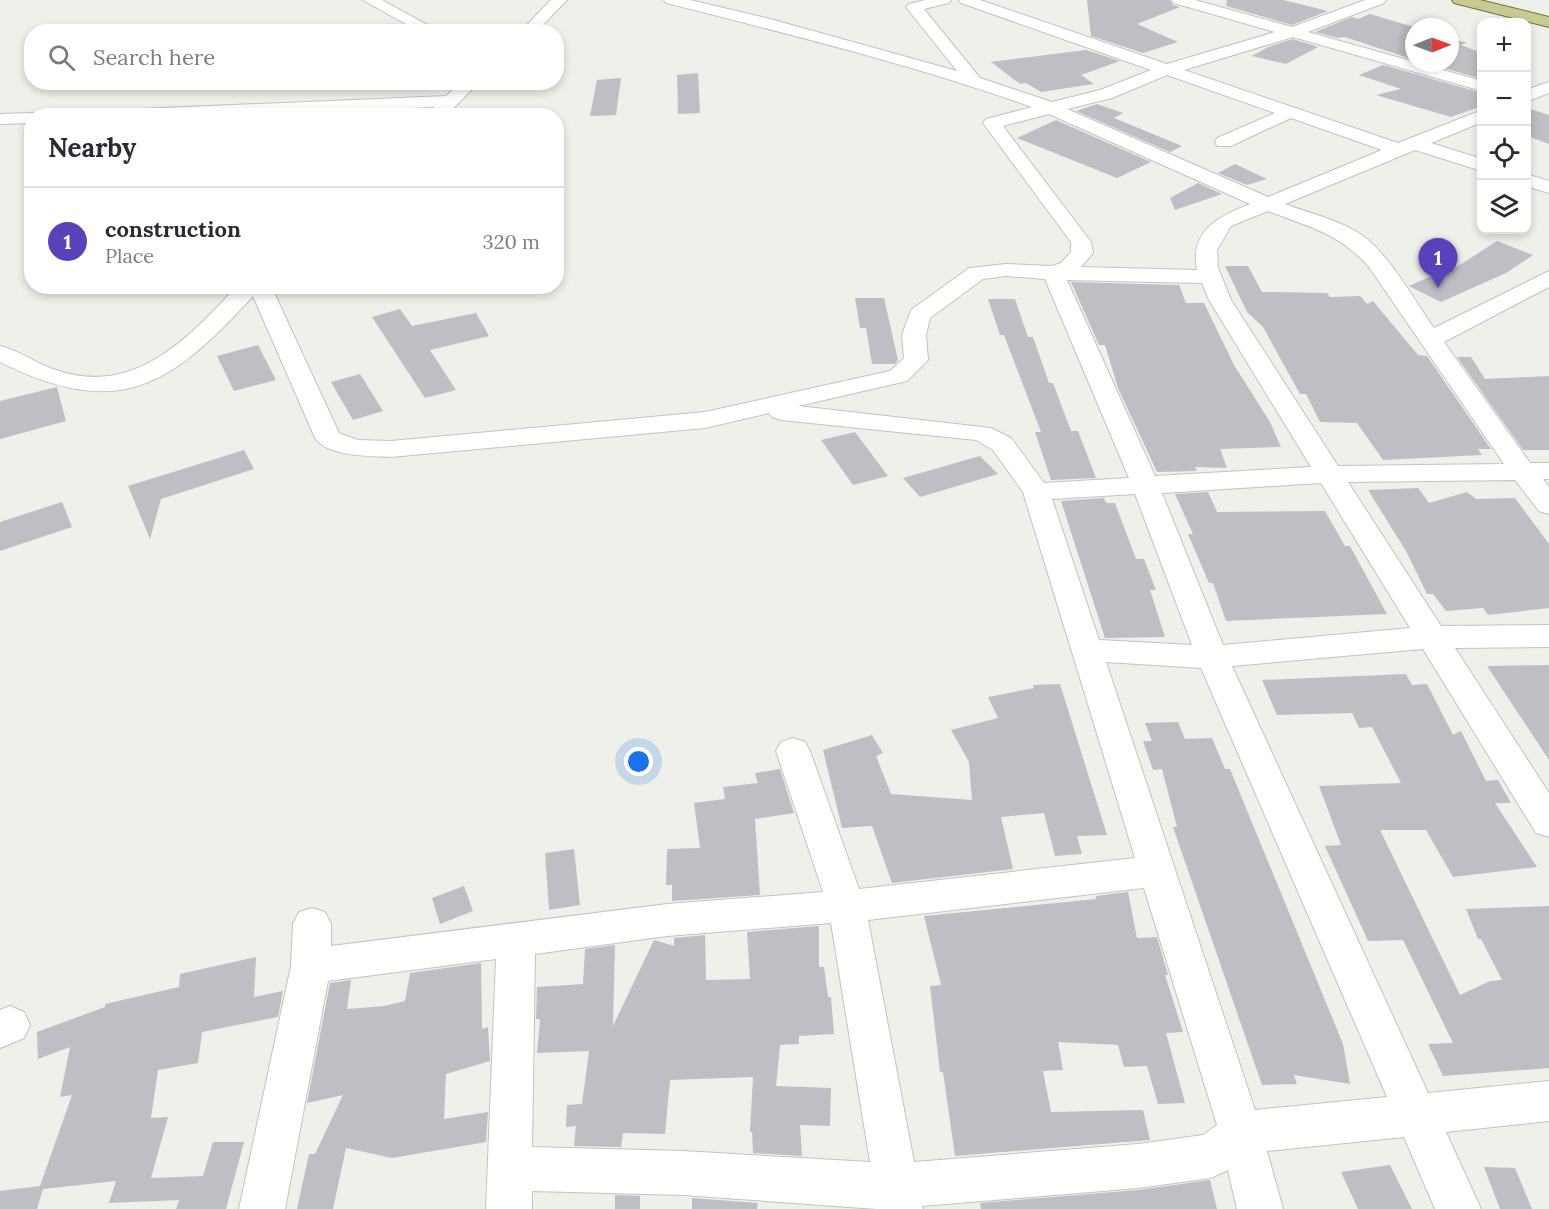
<!DOCTYPE html>
<meta charset="utf-8">
<style>
:root{--surface:#fff;--page:#f7f7f7;--text:#2b2b33;--muted:#7c7c81;--line:#e1e1e2;--accent:#5a41b9}
body{margin:0;font-family:Lora,serif;background:var(--page);color:var(--text)}
.controls{position:absolute;right:18px;top:18px;display:grid;overflow:hidden;border-radius:12px;box-shadow:0 3px 9px #0003}
.controls button{width:54px;height:54px;display:grid;place-items:center;padding:0;border:0;border-bottom:2px solid var(--line);background:var(--surface);color:var(--text);font:30px sans-serif}
.compass{position:absolute;left:1405px;top:18px;width:54px;height:54px;border-radius:50%;background:var(--surface);box-shadow:0 3px 9px #0003;rotate:89deg}
.you{position:absolute;left:639px;top:762px;width:21px;height:21px;margin:-15px;border:4px solid #fff;border-radius:50%;background:#1a73e8;box-shadow:0 0 0 9px #1a73e833}
.badge{display:grid;place-items:center;width:39px;height:39px;border-radius:50%;background:var(--accent);color:#fff;font-size:20px;font-weight:700}
.pin{position:absolute;translate:-50% -50px;filter:drop-shadow(0 2px 3px #0008)}
.pin::after{content:'';position:absolute;top:32px;width:21px;height:18px;background:inherit;clip-path:polygon(0 0,100% 0,50% 100%)}
.list{margin:0;padding:0;list-style:none}
h2{display:flex;justify-content:space-between;align-items:center;height:78px;margin:0;padding:0 24px;font-size:26px}
h2 small{font-size:20px;font-weight:400;color:var(--muted)}
.list li{display:grid;grid-template-columns:39px 1fr auto;gap:18px;align-items:center;box-sizing:border-box;height:108px;padding:0 24px;border-top:2px solid var(--line)}
.list b{display:block;font-size:22px;white-space:nowrap}
.list p{margin:0;font-size:20px;white-space:nowrap;color:var(--muted)}
.list em{font-size:20px;font-style:normal;color:var(--muted)}
.icon{flex:none;width:33px;height:33px;fill:none;stroke:currentColor;stroke-width:2;stroke-linecap:round;stroke-linejoin:round}
.map{position:relative;flex:none;width:1549px;height:1209px;overflow:hidden}
.search{position:absolute;background:var(--surface);box-shadow:0 3px 9px #0003;left:24px;top:24px;width:540px;height:66px;display:flex;align-items:center;gap:15px;box-sizing:border-box;padding:0 21px;border-radius:24px;color:var(--muted);font-size:22px}
.panel{position:absolute;background:var(--surface);box-shadow:0 3px 9px #0003;left:24px;top:108px;width:540px;height:186px;border-radius:24px}
.map>svg:first-child{display:block}
.building{fill:#bebec5}
.lines{fill:none;stroke-linecap:round;stroke-linejoin:round}
.minor-casing{stroke:#c3c3bd;stroke-width:2}
.major-casing{stroke:#707135;stroke-width:2}
.minor{fill:#fff;fill-rule:evenodd}
.major{fill:#c9ca93;fill-rule:evenodd}
</style>
<div class="map">
<svg width="1549" height="1209" viewBox="0 0 1549 1209">
<rect width="100%" height="100%" fill="#eff0e9"/>
<g class="building">
<polygon points="1087,0 1170,0 1173,5 1180,7 1137,24 1178,42 1143,53 1091,36"/>
<polygon points="1227,0 1283,0 1328,11 1292,25 1226,6"/>
<polygon points="1370,14 1414,27 1414,60 1345,37 1338,38 1315,32 1352,17 1358,19"/>
<polygon points="1450,38 1467,43 1461,45 1482,53 1482,79 1426,63 1450,63"/>
<polygon points="1293,39 1318,47 1286,64 1252,56 1268,47"/>
<polygon points="1086,50 1120,61 1081,75 1094,84 1041,92 1026,83 1020,84 991,62"/>
<polygon points="1383,65 1482,93 1482,106 1451,117 1376,95 1401,89 1359,75"/>
<polygon points="698,73 700,113 678,114 677,75"/>
<polygon points="621,78 616,115 590,116 597,80"/>
<polygon points="1097,104 1123,113 1114,118 1182,146 1170,152 1076,111"/>
<polygon points="1527,108 1549,115 1549,144 1527,136"/>
<polygon points="1056,120 1151,162 1117,178 1017,138"/>
<polygon points="1235,164 1267,179 1247,185 1218,173"/>
<polygon points="1198,183 1222,194 1175,210 1170,198"/>
<polygon points="1497,241 1533,255 1506,273 1441,302 1409,286 1436,274 1442,276 1451,273 1452,270"/>
<polygon points="1225,266 1248,266 1262,292 1327,293 1330,297 1360,296 1367,304 1373,301 1418,355 1427,356 1491,449 1478,449 1482,455 1383,460 1357,423 1320,422 1306,394 1300,394 1263,327 1247,312"/>
<polygon points="1071,282 1179,285 1186,303 1204,303 1234,365 1270,422 1281,447 1220,449 1227,468 1195,467 1197,471 1157,472 1118,388 1105,345 1099,345"/>
<polygon points="855,298 884,298 898,360 895,364 872,364 866,328 860,328"/>
<polygon points="988,299 1015,299 1028,337 1033,337 1049,383 1053,383 1071,431 1078,431 1096,478 1051,480 1035,432 1041,432 1004,335 1000,335"/>
<polygon points="400,309 412,326 476,313 489,336 430,350 456,390 425,398 372,317"/>
<polygon points="258,345 276,380 234,391 217,356"/>
<polygon points="1457,357 1471,357 1485,379 1549,376 1549,450 1523,450"/>
<polygon points="360,374 383,411 353,420 331,382"/>
<polygon points="57,387 66,421 0,439 0,401"/>
<polygon points="855,432 888,476 853,485 821,440"/>
<polygon points="244,450 254,469 161,499 150,539 128,486"/>
<polygon points="980,456 998,474 920,497 903,478"/>
<polygon points="1418,488 1429,503 1467,492 1476,499 1515,498 1549,544 1549,608 1488,615 1483,608 1446,611 1433,594 1427,594 1406,551 1368,490"/>
<polygon points="1208,492 1217,512 1325,511 1345,546 1350,546 1387,614 1226,621 1213,583 1209,583 1188,534 1193,534 1175,494"/>
<polygon points="1104,498 1106,503 1115,503 1136,559 1144,559 1156,590 1150,590 1165,637 1105,638 1061,501"/>
<polygon points="62,502 72,527 0,551 0,522"/>
<polygon points="1549,665 1549,760 1487,666"/>
<polygon points="1406,674 1412,685 1427,684 1453,735 1461,731 1486,781 1498,780 1511,803 1495,803 1537,867 1453,877 1426,830 1380,830 1460,995 1490,981 1502,980 1481,939 1478,939 1466,909 1549,906 1549,1068 1443,1076 1428,1044 1453,1043 1403,940 1368,941 1325,846 1341,845 1319,786 1401,783 1372,727 1359,728 1352,713 1277,715 1262,680"/>
<polygon points="1060,684 1107,835 1077,836 1082,854 1055,856 1044,813 1001,817 1013,869 892,883 872,826 842,828 823,750 872,735 883,753 876,756 891,794 972,800 969,762 951,730 998,718 988,697 1034,688 1033,685"/>
<polygon points="1178,722 1185,739 1212,738 1225,769 1230,769 1343,1044 1350,1084 1294,1075 1297,1084 1262,1085 1173,827 1177,827 1162,769 1153,770 1143,741 1152,741 1145,723"/>
<polygon points="780,769 794,813 755,819 760,895 672,901 672,885 666,885 667,849 700,848 694,803 725,799 723,787 758,783 755,773"/>
<polygon points="574,849 580,905 549,910 545,853"/>
<polygon points="464,886 473,911 440,924 432,898"/>
<polygon points="1128,892 1137,938 1157,937 1168,975 1165,975 1183,1032 1166,1033 1185,1103 1158,1104 1147,1066 1124,1067 1118,1045 1058,1042 1063,1070 1043,1071 1051,1112 1143,1110 1150,1140 955,1156 943,1072 940,1072 930,986 941,985 924,916 1096,899 1096,896"/>
<polygon points="819,926 819,967 824,967 828,997 831,997 834,1034 799,1036 799,1044 780,1045 776,1086 831,1088 830,1126 800,1125 802,1156 753,1153 752,1132 750,1132 753,1077 670,1080 665,1134 623,1133 621,1147 574,1146 576,1126 566,1127 567,1105 582,1104 589,1051 537,1053 540,1019 536,1019 537,987 583,984 585,949 615,945 613,1026 654,940 674,946 674,938 705,935 706,980 750,979 747,932"/>
<polygon points="256,957 254,997 283,991 278,1017 202,1032 198,1063 158,1070 151,1118 168,1117 151,1178 203,1176 213,1142 244,1142 226,1209 176,1209 179,1200 109,1203 116,1181 43,1189 37,1209 0,1209 0,1191 40,1186 72,1095 60,1097 70,1047 38,1059 37,1032 105,1007 105,1004 179,987 180,974"/>
<polygon points="481,963 482,1029 488,1027 490,1061 446,1074 444,1119 488,1112 486,1142 392,1158 346,1148 333,1209 297,1209 309,1154 315,1154 343,1095 307,1103 330,983 351,980 347,1009 384,1006 405,1001 410,973"/>
<polygon points="1390,1165 1412,1209 1358,1209 1341,1172"/>
<polygon points="1484,1167 1515,1168 1532,1209 1500,1209"/>
<polygon points="1210,1180 1217,1209 981,1209 980,1203 1138,1190"/>
<polygon points="615,1195 640,1196 640,1209 615,1209"/>
<polygon points="692,1198 758,1203 757,1209 692,1209"/>
</g>
<g class="lines">
<defs>
<g id="minor">
<polygon points="363,0 382,0 440,32 420,32"/>
<polygon points="551,0 567,0 536,32 520,32"/>
<path d="M664,0H690L770,19L957,71L906,7L909,4L925,0H951L949,3L924,9L980,78L1052,102L1100,90L1151,70L961,3L959,0H980L1167,64L1275,32L1174,3L1172,0H1195L1292,27L1365,0H1386L1384,3L1308,32L1482,81V91L1293,37L1184,70L1398,143L1482,110V122L1431,143L1482,159V171L1415,150L1285,204C1311,214 1345,221 1367,239C1394,262 1414,300 1434,328L1549,271V287L1444,342L1530,463H1549V479H1543L1549,487V514L1539,511L1515,480L1348,482L1441,626L1549,625V647L1455,648L1549,793V837L1536,833L1423,649L1232,666L1428,1093L1549,1081V1121L1446,1132L1481,1209H1435L1404,1137L1267,1151L1283,1209H1237L1228,1170L1211,1178L1138,1188L922,1206L923,1209H877L683,1195L532,1191V1209H486L496,959L328,981L285,1209H239L291,966L293,924L299,912L312,908L325,912L331,924V946L667,904L823,892L776,751L781,742L793,738L805,742L810,751L859,889L1135,858L1023,492L993,450L976,440L781,420L772,417L769,413L705,428L391,457C370,456 328,457 315,438L253,296C170,387 119,421 0,362V346C21,351 38,365 59,371C135,396 190,337 237,286H271L339,433L358,440L391,441L705,412L890,371L904,358L902,335L911,310L969,268L1006,264L1052,266L1061,263L1071,252V242L983,123L986,119L1032,107C913,65 789,34 666,3ZM1167,75L1275,113L1217,138L1215,142L1217,146H1231L1291,118L1382,150L1268,197L1067,109L1112,98ZM1049,114L1250,204C1220,216 1189,230 1197,270L1081,267L1093,253L1091,242L1003,126ZM1268,211C1309,227 1339,233 1369,267L1504,464L1338,466L1231,300L1218,268L1217,250L1231,226ZM1006,276L1045,279L1129,478L1044,483L1011,438L991,428L798,406L907,381L928,360L926,335L930,318L983,279ZM1067,280L1202,283L1209,300L1311,467L1155,476ZM1321,483L1410,628L1223,645L1162,493ZM1135,494L1192,645L1099,640L1052,499ZM1106,662L1201,668L1387,1097L1255,1110ZM1144,888L1217,1125L1203,1135L1138,1144L914,1162L868,920ZM831,923L870,1162L683,1151L532,1147L535,954L667,936Z"/>
<polygon points="461,82 479,82 446,116 427,116 434,107 231,116 84,116 93,111 446,96"/>
<polygon points="1549,82 1549,93 1526,102 1526,90"/>
<polygon points="32,113 39,116 32,116 32,123 0,124 0,114"/>
<polygon points="1526,174 1549,181 1549,193 1526,186"/>
<polygon points="10,1006 24,1012 30,1025 24,1038 0,1048 0,1010"/>
</g>
<polygon id="major" points="1452,0 1480,0 1549,17 1549,27 1454,3"/>
</defs>
<use href="#minor" class="minor-casing"/>
<use href="#major" class="major-casing"/>
<use href="#minor" class="minor"/>
<use href="#major" class="major"/>
</g>
</svg>
<div class="controls">
<button>+</button>
<button>−</button>
<button><svg class="icon" aria-label="locate" viewBox="0 0 24 24"><circle cx="12" cy="12" r="6"/><path d="M12 2v4M12 18v4M2 12h4M18 12h4"/></svg></button>
<button><svg class="icon" aria-label="layers" viewBox="0 0 24 24"><path d="M12 4l9 5-9 5-9-5zM3 14l9 5 9-5"/></svg></button>
</div>
<svg class="compass" viewBox="-18 -18 36 36"><path d="M0-13l5 13h-10z" fill="#e53935"/><path d="M0 13l5-13h-10z" fill="#7c7c81"/></svg>
<div class="you"></div>
<div class="pin badge" style="left:1438px;top:288px">1</div>
<div class="search"><svg class="icon" aria-label="search" viewBox="0 0 24 24"><circle cx="10" cy="10" r="6"/><path d="M15 15l6 6"/></svg>Search here</div>
<section class="panel">
<h2>Nearby<small></small></h2>
<ul class="list">
<li><span class="badge">1</span><div><b>construction</b><p>Place</p></div><em>320 m</em></li>
</ul>
</section>
</div>
